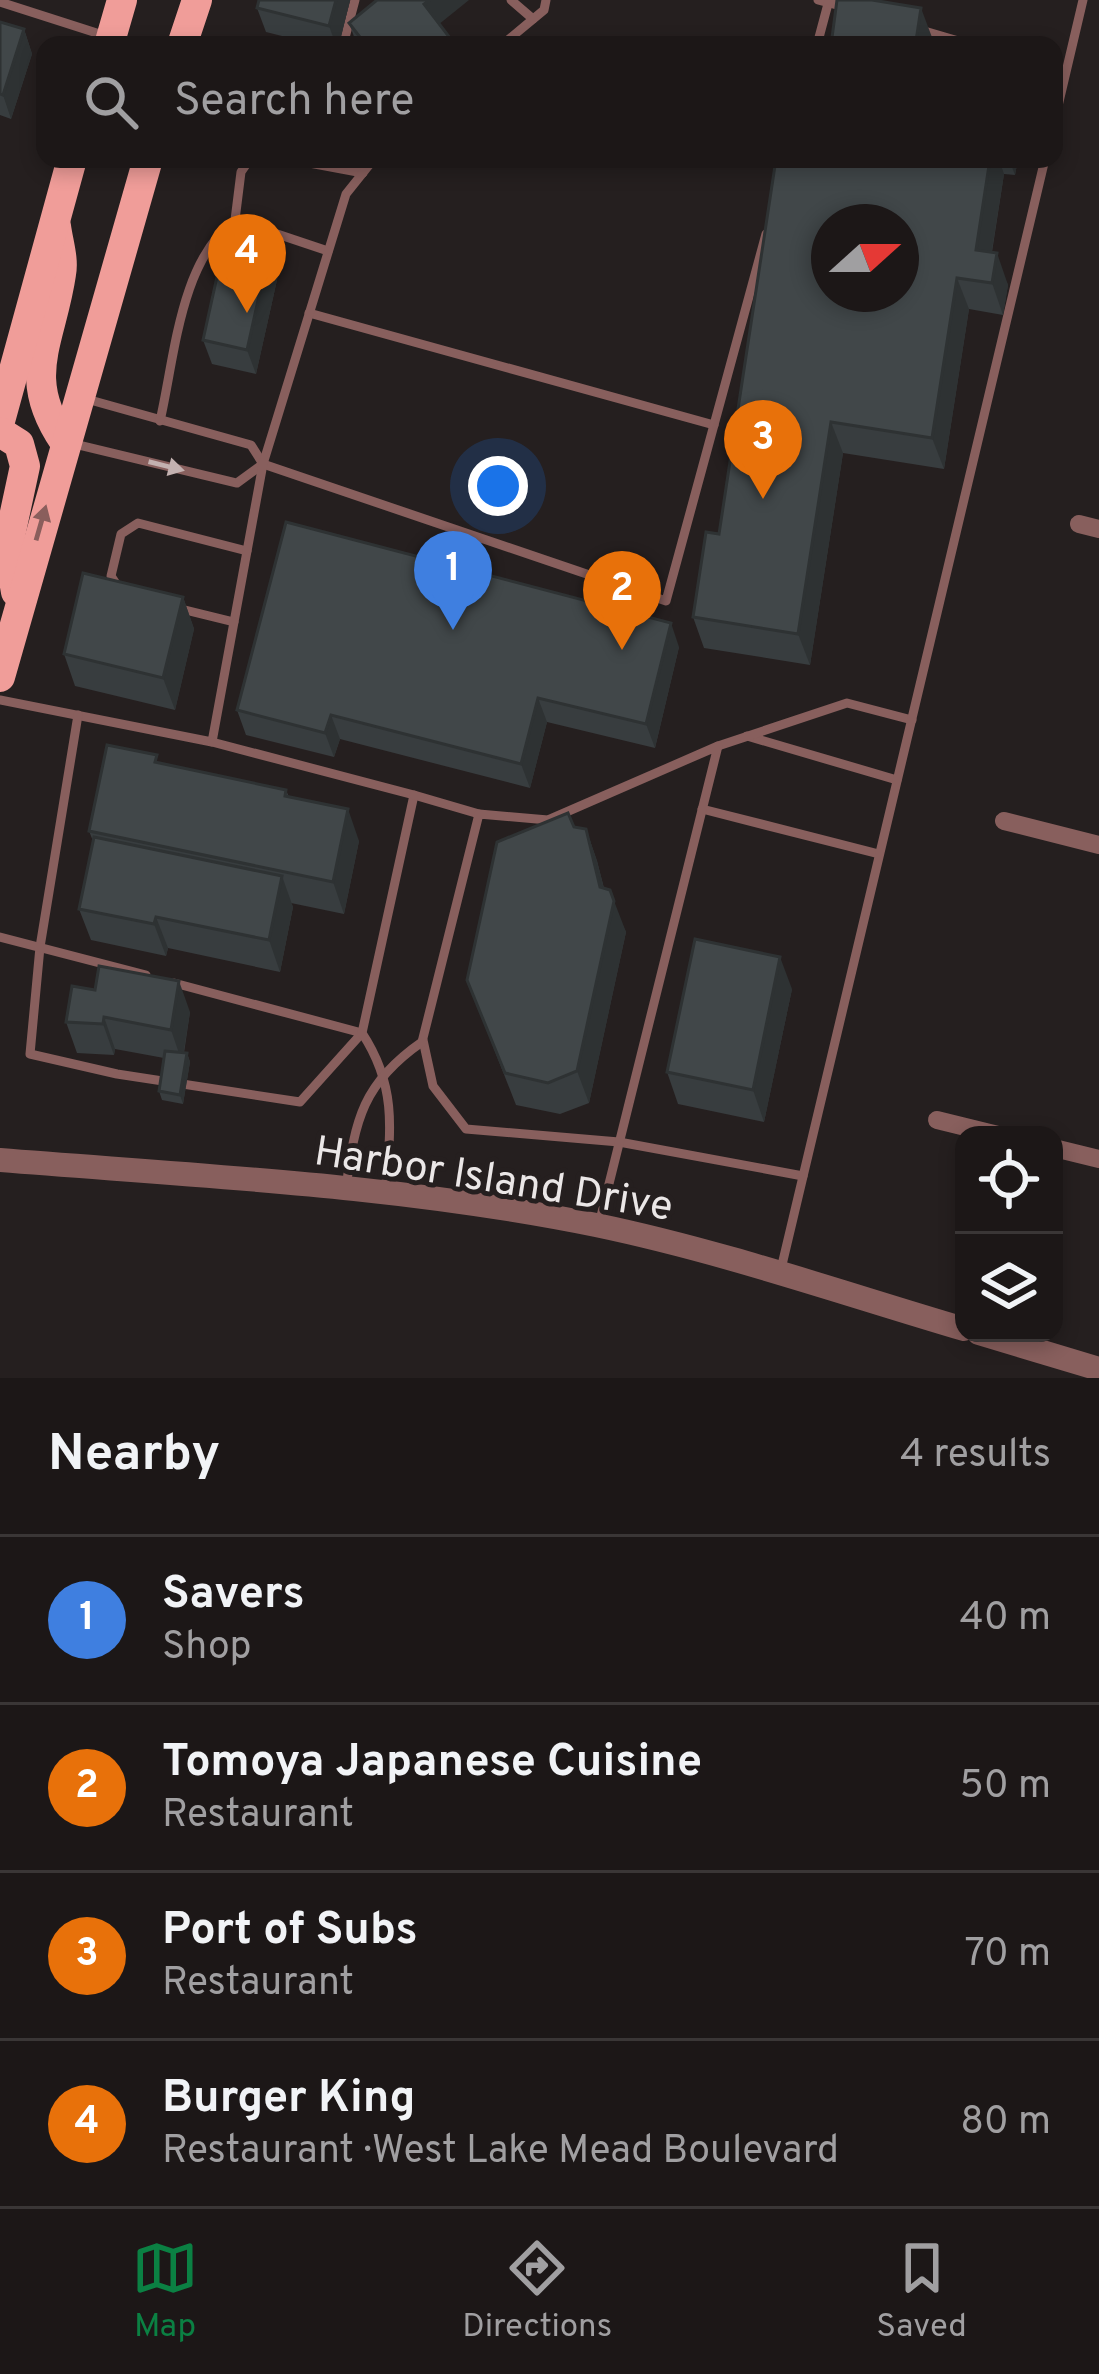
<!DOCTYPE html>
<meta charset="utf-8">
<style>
:root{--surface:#1c1717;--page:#252020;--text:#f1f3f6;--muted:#a09fa1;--line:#3a3636;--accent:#0b8043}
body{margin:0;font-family:Overpass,sans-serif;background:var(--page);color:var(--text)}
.controls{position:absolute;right:36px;bottom:36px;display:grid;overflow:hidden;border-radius:24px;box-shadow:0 6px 18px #0003}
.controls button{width:108px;height:108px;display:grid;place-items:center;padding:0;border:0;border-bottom:3px solid var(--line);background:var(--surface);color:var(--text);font:60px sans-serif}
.compass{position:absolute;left:811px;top:204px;width:108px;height:108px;border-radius:50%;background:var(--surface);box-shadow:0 6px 18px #0003;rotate:69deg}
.you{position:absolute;left:498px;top:486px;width:42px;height:42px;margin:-30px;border:9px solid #fff;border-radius:50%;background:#1a73e8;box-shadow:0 0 0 18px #1a73e833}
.badge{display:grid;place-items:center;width:78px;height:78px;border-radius:50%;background:var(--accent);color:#fff;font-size:39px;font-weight:700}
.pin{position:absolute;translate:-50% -99px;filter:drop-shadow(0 3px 6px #0008)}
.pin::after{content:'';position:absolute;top:63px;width:42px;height:36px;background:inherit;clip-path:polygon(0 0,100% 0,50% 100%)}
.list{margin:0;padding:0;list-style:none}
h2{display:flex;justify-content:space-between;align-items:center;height:156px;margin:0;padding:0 48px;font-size:51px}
h2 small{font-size:39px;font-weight:400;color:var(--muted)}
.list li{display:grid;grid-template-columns:78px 1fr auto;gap:36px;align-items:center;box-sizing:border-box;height:168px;padding:0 48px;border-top:3px solid var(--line)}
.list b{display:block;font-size:45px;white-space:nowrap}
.list p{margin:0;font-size:39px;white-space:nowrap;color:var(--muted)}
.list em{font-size:39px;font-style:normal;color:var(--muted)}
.icon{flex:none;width:66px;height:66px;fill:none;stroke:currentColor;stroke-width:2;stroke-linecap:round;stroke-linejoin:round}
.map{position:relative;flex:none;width:1099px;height:1378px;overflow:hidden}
.search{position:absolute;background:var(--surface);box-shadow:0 6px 18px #0003;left:36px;right:36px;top:36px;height:132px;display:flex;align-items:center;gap:30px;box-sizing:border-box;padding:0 42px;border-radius:24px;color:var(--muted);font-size:45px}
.sheet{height:828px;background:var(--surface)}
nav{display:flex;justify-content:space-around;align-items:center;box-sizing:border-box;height:168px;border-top:3px solid var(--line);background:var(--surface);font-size:33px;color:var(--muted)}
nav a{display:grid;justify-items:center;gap:6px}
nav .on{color:var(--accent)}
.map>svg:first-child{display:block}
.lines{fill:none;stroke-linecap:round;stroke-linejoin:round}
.service{stroke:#885f5d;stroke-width:9}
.minor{stroke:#885f5d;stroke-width:18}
.tertiary{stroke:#885f5d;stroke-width:24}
.primary{stroke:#f09d99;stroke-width:30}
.wall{fill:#383d3f}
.shaded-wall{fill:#2e3233}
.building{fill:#414749;stroke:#2e3233;stroke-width:3;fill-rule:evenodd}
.oneway{fill:#c3b1b0}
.oneway2{fill:#8a5e5c}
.labels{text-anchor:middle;stroke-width:10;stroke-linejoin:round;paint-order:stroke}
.street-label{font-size:42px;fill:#ebe7e7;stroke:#251f1f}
</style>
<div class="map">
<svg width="1099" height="1378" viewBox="0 0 1099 1378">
<rect width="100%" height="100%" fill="#251f1f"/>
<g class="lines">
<g class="service">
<polyline points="511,0 533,19"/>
<polyline points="818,0 848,8"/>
<polyline points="0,2 106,36"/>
<polyline points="921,30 972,45"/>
<polyline points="343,45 355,0"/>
<polyline points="502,45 544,10 546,0"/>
<polyline points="817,45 829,0"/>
<polyline points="1054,123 1083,0"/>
<polyline points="288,159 363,173"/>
<polyline points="235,220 328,251"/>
<polyline points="309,313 714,425"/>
<polyline points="83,398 251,445 263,464 666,601 766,234"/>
<path d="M160,421C175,356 180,261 235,220L241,172L250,159"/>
<polyline points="75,444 237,483 263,464"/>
<polyline points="120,590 111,576 121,534 138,523 247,551"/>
<polyline points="181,609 234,622"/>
<polyline points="0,700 212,742 263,464 346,194 374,159"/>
<polyline points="78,715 40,947 30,1054 117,1074 300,1102 362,1033 174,983"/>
<polyline points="747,736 897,780"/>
<path d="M212,742L414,795L362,1033C397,1086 391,1130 385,1192"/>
<polyline points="718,746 847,703 912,720"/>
<polyline points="414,795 479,814"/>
<polyline points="702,809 879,854"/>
<polyline points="0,937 146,975"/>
<polyline points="423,1040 433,1086 466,1129 619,1142 803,1176"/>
<path d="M346,1188C355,1119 363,1083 422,1042L479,814L548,820L718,746L600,1220"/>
<polyline points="781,1269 1045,159"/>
</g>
<g class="minor">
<polyline points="1079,524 1099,529"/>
<polyline points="1004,821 1099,845"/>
<polyline points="937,1120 998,1135"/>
<polyline points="1054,1148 1099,1159"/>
</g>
<g class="tertiary">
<path d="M0,1160C199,1176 400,1185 596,1225C721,1251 842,1293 964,1329"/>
<polyline points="979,1333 1099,1369"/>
</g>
<g class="primary">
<polyline points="109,45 122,0"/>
<polyline points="182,45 197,0"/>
<path d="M56,226C58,242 64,259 61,274C51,342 20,377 64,441"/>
<polyline points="0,421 72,159"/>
<polyline points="0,432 19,444 25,466 8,545 16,592"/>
<polyline points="0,677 148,159"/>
</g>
</g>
<g class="wall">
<polygon points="259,0 350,0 339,45 318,45 266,32 257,8"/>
<polygon points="0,22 24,29 32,54 11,119 0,115"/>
<polygon points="349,23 439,24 453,45 357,45"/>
<polygon points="776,159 1018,159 1015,175 1004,174 992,252 1008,285 1003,315 969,309 944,469 843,453 810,665 704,648 693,617 719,534"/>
<polygon points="281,262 256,374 212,364 203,340"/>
<polygon points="183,597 194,629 175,710 75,686 64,654"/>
<polygon points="679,647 655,748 547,722 530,788 340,739 334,757 246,735 237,710"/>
<polygon points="159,763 286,790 289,797 359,841 344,914 291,903 293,907 280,972 168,948 166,956 91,940 79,909 93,841 89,831"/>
<polygon points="574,827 586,829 597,861 604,888 626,932 589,1103 560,1114 516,1105 467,980"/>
<polygon points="72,986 190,1012 184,1053 187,1053 190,1062 183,1104 162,1100 159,1091 164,1058 115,1049 114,1055 77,1053 66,1022"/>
<polygon points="792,989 764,1122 678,1104 667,1072"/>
</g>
<g class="shaded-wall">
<polygon points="336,0 350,0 339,45 336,45 329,26"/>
<polygon points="430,0 469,0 433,29 424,4"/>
<polygon points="921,8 933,40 932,45 916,41"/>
<polygon points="24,29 32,54 11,119 3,95"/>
<polygon points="990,159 999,159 1004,174 987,281 976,250"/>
<polygon points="1009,159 1018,159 1015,175"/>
<polygon points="272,237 281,262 256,374 247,350"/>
<polygon points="997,253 1008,285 1003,315 992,283"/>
<polygon points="957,278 969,309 944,469 932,438"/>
<polygon points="831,422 843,453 810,665 798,634"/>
<polygon points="183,597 194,629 175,710 163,678"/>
<polygon points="671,623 679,647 655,748 646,724"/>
<polygon points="538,698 547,722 530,788 521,764"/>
<polygon points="331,715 340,739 334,757 325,733"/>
<polygon points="348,809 359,841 344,914 333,882"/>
<polygon points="586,829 597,861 611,917 614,901 626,932 589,1103 577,1071 600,887"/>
<polygon points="282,876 293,907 280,972 269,940"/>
<polygon points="156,917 168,948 166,956 154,924"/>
<polygon points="780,957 792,989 764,1122 753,1090"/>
<polygon points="179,981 190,1012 182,1062 171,1030"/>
<polygon points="104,1017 115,1049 114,1055 103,1024"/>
<polygon points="187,1053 190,1062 183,1104 180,1095"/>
</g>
<g class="building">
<polygon points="259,0 336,0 329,26 257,8"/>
<polygon points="377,0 430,0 424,4 450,38 441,45 366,45 349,23"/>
<polygon points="837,0 872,0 921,8 916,41 942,45 831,45"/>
<polygon points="0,22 24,29 3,95 0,94"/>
<path d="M776,159H990L976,250L997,253L992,283L957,278L932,438L831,422L798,634L693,617L706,532L719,534ZM829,222H901V294H829Z"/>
<polygon points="228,227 272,237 247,350 203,340"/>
<polygon points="286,522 671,623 646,724 538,698 521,764 331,715 325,733 237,710"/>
<polygon points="83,573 183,597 163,678 64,654"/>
<polygon points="107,745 157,755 155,762 286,790 285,796 348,809 333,882 89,831"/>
<polygon points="568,813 574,827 586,829 600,887 610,890 614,901 577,1071 548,1083 505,1073 467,980 497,842"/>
<polygon points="94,837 282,876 269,940 156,917 154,924 79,909"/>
<polygon points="695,939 780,957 753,1090 667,1072"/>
<polygon points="99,966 179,981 171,1030 104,1017 103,1024 66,1022 72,986 95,990"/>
<polygon points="165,1051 187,1053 180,1095 159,1091"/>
</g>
<defs><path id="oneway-solid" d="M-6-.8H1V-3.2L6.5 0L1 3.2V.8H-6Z" transform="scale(3)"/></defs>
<use class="oneway" href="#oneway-solid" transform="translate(166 466) rotate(14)"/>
<use class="oneway2" href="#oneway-solid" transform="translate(41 523) rotate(-74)"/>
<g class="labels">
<g class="street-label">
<text transform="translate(494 1177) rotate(9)" y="15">Harbor Island Drive</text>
</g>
</g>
</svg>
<div class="controls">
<button><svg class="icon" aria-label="locate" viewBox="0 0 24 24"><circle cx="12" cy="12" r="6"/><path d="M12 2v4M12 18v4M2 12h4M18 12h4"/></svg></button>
<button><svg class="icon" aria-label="layers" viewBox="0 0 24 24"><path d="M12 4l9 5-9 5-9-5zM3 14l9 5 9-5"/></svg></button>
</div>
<svg class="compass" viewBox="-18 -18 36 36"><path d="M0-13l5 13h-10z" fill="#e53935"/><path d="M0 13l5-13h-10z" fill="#a09fa1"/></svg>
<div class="you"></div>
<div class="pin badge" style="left:453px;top:630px;background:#3f7fe0">1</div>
<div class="pin badge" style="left:622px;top:650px;background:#e8710a">2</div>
<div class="pin badge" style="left:763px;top:499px;background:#e8710a">3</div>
<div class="pin badge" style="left:247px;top:313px;background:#e8710a">4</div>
<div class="search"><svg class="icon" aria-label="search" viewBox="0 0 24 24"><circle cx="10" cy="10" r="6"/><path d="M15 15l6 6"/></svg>Search here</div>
</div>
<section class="sheet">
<h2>Nearby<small>4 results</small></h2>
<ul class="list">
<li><span class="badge" style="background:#3f7fe0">1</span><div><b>Savers</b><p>Shop</p></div><em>40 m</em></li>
<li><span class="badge" style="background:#e8710a">2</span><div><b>Tomoya Japanese Cuisine</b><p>Restaurant</p></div><em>50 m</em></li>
<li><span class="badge" style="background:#e8710a">3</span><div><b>Port of Subs</b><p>Restaurant</p></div><em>70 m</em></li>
<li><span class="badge" style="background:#e8710a">4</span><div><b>Burger King</b><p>Restaurant · West Lake Mead Boulevard</p></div><em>80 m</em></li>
</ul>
</section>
<nav>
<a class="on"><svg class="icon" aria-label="map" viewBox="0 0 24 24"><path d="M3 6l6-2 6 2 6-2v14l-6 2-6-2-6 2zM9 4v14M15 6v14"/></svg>Map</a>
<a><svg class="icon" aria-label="directions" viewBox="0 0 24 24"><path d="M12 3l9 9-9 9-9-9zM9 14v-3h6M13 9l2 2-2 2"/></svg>Directions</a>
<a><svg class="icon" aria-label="saved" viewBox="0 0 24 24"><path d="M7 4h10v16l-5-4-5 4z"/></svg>Saved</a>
</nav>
